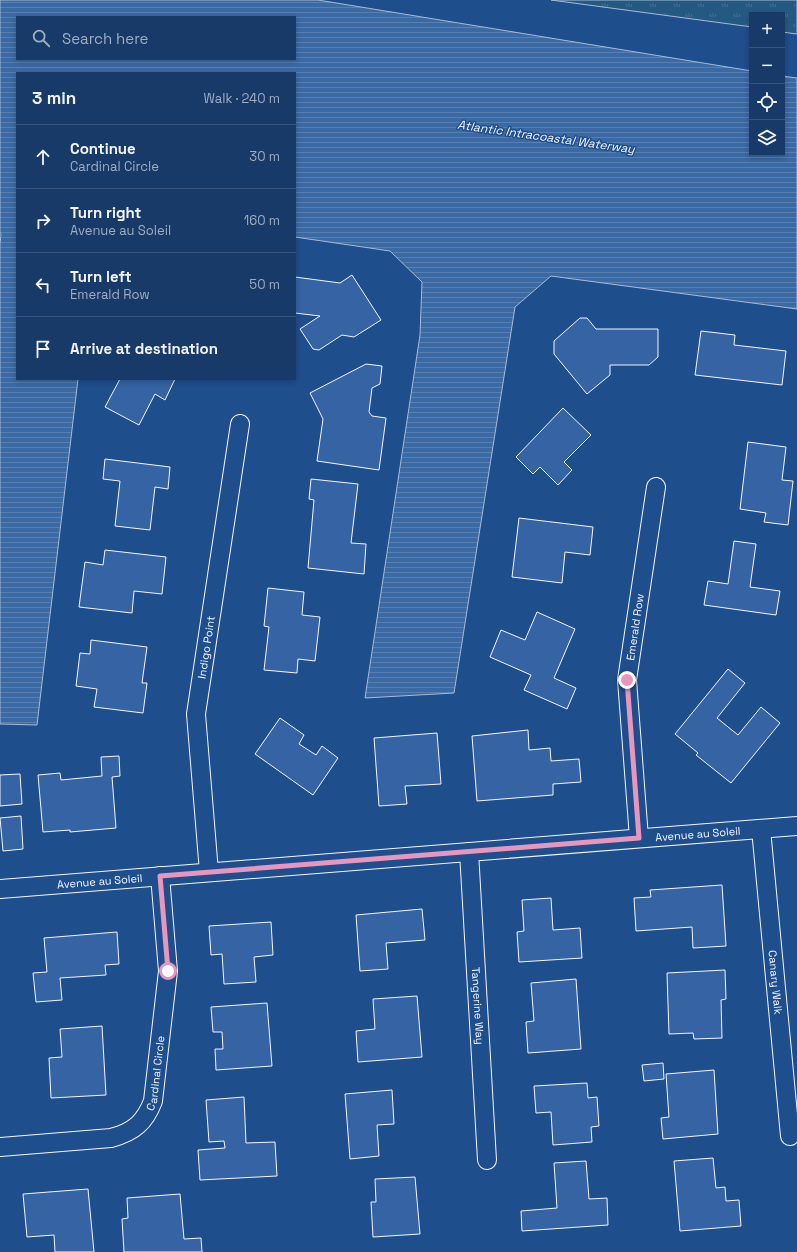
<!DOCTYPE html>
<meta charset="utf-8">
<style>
:root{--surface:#173a69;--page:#20416f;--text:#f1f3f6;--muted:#9eadc0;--line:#36547d}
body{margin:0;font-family:"Space Grotesk",sans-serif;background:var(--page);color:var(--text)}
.controls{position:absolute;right:12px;top:12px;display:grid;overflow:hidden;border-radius:0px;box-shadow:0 2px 6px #0003}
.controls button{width:36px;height:36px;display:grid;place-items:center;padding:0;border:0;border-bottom:1px solid var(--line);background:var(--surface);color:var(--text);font:20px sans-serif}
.stop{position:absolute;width:12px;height:12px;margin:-9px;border:3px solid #e797bd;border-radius:50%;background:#fff}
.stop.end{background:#e797bd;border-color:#fff;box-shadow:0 1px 4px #0008}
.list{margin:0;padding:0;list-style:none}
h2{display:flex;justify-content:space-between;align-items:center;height:52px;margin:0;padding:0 16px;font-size:17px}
h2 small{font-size:13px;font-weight:400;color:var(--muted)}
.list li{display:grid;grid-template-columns:26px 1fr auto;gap:12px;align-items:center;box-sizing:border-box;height:64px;padding:0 16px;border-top:1px solid var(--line)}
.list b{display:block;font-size:15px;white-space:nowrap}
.list p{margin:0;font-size:13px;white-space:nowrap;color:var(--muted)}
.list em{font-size:13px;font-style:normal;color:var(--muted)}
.icon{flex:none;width:22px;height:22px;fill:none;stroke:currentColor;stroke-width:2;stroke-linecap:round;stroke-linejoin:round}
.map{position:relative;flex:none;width:797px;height:1252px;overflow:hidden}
.search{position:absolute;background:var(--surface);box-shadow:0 2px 6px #0003;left:16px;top:16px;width:280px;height:44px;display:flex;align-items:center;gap:10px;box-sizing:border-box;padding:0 14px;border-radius:0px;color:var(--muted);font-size:15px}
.panel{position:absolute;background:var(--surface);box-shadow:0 2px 6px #0003;left:16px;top:72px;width:280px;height:308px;border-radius:0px}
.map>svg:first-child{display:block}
.grass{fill:url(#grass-tufts);stroke:#a8bbd7}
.water{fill:url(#water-rules);stroke:#a8bbd7;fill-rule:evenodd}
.building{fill:#3563a3;stroke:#f2f6ff}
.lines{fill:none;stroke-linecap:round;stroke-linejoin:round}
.minor-casing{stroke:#f2f6ff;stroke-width:20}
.minor{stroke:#1f4e8c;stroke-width:18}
.route{stroke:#e797bd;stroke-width:5}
.labels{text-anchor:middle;stroke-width:3;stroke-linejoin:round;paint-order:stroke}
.street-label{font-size:11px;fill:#f2f6ff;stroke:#1f4e8c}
.water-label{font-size:12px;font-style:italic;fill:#f2f6ff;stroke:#1f4e8c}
</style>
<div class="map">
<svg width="797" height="1252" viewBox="0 0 797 1252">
<defs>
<pattern id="grass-tufts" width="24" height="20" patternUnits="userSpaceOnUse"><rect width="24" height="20" fill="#245a82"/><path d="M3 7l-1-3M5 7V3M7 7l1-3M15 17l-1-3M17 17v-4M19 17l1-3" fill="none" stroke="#447295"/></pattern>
<pattern id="water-rules" width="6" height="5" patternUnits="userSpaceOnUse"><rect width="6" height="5" fill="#3b69a3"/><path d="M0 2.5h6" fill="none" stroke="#587fb1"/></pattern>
</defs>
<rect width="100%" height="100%" fill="#1f4e8c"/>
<polygon class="grass" points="551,0 797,0 797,34 782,32 782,15 752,15 752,27"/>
<path class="water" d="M0,0H318L752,71V153H782V76L797,78V309L551,276L515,307L454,693L365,698L420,335L422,282L390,251L295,237V73H17V379H78L37,725L0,724V244L1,234L0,232ZM17,17H295V59H17Z"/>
<g class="building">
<polygon points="352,275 381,320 354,337 342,335 319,350 313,349 300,329 320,316 295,313 295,277 340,283"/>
<polygon points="580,318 587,318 596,329 658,329 658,357 649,365 610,365 610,375 587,394 554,354 554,341"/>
<polygon points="701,331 735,335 734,345 786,351 782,385 695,375"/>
<polygon points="366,364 382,366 380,384 372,388 369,412 372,416 386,418 379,470 317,461 323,419 310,393"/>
<polygon points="120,379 175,379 165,400 155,394 139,425 105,407"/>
<polygon points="563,408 591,435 564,462 572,470 558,485 540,467 533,474 516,457"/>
<polygon points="748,442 786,447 782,480 793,481 788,525 764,522 766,513 740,509"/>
<polygon points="105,459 170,467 168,489 155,487 150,530 115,526 120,481 103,479"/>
<polygon points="311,479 358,484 351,543 366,544 364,574 308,568 314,500 309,499"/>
<polygon points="519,518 593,527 590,555 565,552 562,583 512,577"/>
<polygon points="734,541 756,544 750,587 780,591 776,615 704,605 708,581 728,584"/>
<polygon points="105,550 166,557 162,594 134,591 132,613 79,607 85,562 103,565"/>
<polygon points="268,588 304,592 302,615 320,617 315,661 298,659 297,673 264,670 269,627 264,626"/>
<polygon points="537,612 575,629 554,678 576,688 567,709 524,690 531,675 490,657 501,630 525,640"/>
<polygon points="91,640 147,647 142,683 147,683 143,713 94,707 97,689 76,686 80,653 90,654"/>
<polygon points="728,669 745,683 717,718 738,735 761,707 780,723 731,783 696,755 698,753 675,734"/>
<polygon points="280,718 304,735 299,744 316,755 322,746 338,758 313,795 255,754"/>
<polygon points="528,730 529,750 550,748 551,761 579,759 581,782 553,784 553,795 477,801 472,736"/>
<polygon points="437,733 441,784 405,786 407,804 379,806 374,738"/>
<polygon points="119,756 120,776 112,777 116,828 70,832 70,830 43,832 38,775 60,773 61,780 102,776 101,757"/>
<polygon points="20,774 22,804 0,806 0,775"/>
<polygon points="21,816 23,849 3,851 0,818"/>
<polygon points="722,885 726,946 693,948 692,927 636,931 634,898 651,897 650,890"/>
<polygon points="551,898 553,930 580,928 582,958 519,962 517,932 524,931 522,900"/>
<polygon points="422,909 425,940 386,943 388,969 360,971 356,915"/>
<polygon points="271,922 273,955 254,957 256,982 224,984 222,954 211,955 209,926"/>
<polygon points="117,932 119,964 105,965 106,975 60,978 62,1000 36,1002 33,973 47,972 44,938"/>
<polygon points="725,970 726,999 721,1000 722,1038 694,1039 693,1033 669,1034 667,973"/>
<polygon points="576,979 581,1049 528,1053 526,1022 534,1021 531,983"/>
<polygon points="417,996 422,1057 358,1062 356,1031 375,1029 373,999"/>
<polygon points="267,1003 272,1066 216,1070 215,1049 223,1049 222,1032 213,1032 211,1007"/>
<polygon points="102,1026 106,1095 51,1098 49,1058 62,1057 60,1029"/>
<polygon points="663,1063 664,1079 644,1081 642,1065"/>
<polygon points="714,1070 718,1134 663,1139 661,1118 669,1117 666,1074"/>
<polygon points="587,1083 588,1098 597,1097 599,1126 591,1127 592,1142 553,1145 551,1112 536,1113 534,1086"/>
<polygon points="392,1090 394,1124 377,1125 379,1156 350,1159 345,1094"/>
<polygon points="244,1097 246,1143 275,1142 277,1176 200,1180 198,1150 225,1148 224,1141 209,1142 206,1100"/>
<polygon points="713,1158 716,1188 725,1187 726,1201 739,1200 741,1226 680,1231 674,1161"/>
<polygon points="586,1161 589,1199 607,1198 608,1225 522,1231 521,1211 557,1208 554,1163"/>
<polygon points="415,1177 420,1234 373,1237 371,1202 376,1202 375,1179"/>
<polygon points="88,1189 94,1252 55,1252 54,1235 27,1237 23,1194"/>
<polygon points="180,1194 184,1239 201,1238 202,1252 124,1252 122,1219 128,1218 127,1198"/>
</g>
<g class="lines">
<defs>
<g id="minor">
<path id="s1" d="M761,829L790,1136"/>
<path id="s2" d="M639,838L627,680L656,487"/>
<path id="s3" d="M469,852L487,1160"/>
<path id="s4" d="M209,872L196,714L240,424"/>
<path id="s5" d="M0,889L797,826"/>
<path id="s6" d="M0,1147L111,1138C134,1132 145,1122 153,1101L168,971L160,876"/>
</g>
</defs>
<use href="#minor" class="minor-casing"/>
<use href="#minor" class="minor"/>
</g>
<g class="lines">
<polyline class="route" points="168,971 160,876 639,838 627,680"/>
</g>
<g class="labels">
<g class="street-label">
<text dy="4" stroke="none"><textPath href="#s2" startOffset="212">Emerald Row</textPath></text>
<text dy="4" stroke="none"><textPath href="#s4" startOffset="226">Indigo Point</textPath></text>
<text dy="4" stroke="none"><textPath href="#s5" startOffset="700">Avenue au Soleil</textPath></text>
<text dy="4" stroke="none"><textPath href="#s5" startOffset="100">Avenue au Soleil</textPath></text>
<text dy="4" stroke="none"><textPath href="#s1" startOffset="154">Canary Walk</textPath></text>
<text dy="4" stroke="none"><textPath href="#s3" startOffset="154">Tangerine Way</textPath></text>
<text dy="4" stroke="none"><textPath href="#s6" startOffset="198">Cardinal Circle</textPath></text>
</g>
<g class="water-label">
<text transform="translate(546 137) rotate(8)" y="4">Atlantic Intracoastal Waterway</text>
</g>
</g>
</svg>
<div class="controls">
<button>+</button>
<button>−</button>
<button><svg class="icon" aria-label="locate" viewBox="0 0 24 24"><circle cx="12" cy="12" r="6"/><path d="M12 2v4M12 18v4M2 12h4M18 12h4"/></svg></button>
<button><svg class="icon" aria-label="layers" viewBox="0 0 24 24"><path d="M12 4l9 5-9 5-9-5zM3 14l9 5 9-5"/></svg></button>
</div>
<div class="stop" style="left:168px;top:971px"></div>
<div class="stop end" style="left:627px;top:680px"></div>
<div class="search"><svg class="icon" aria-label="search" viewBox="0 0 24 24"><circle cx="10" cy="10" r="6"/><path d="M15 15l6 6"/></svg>Search here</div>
<section class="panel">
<h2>3 min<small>Walk · 240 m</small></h2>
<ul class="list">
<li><svg class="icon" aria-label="ahead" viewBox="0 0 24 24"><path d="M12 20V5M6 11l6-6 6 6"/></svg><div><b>Continue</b><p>Cardinal Circle</p></div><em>30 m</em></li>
<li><svg class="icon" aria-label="right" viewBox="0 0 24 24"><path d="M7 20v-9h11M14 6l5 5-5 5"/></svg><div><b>Turn right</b><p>Avenue au Soleil</p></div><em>160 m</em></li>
<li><svg class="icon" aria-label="left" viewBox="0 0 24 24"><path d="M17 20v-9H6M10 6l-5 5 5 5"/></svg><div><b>Turn left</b><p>Emerald Row</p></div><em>50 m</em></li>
<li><svg class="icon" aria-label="arrive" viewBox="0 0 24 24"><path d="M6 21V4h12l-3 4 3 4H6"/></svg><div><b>Arrive at destination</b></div></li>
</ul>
</section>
</div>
